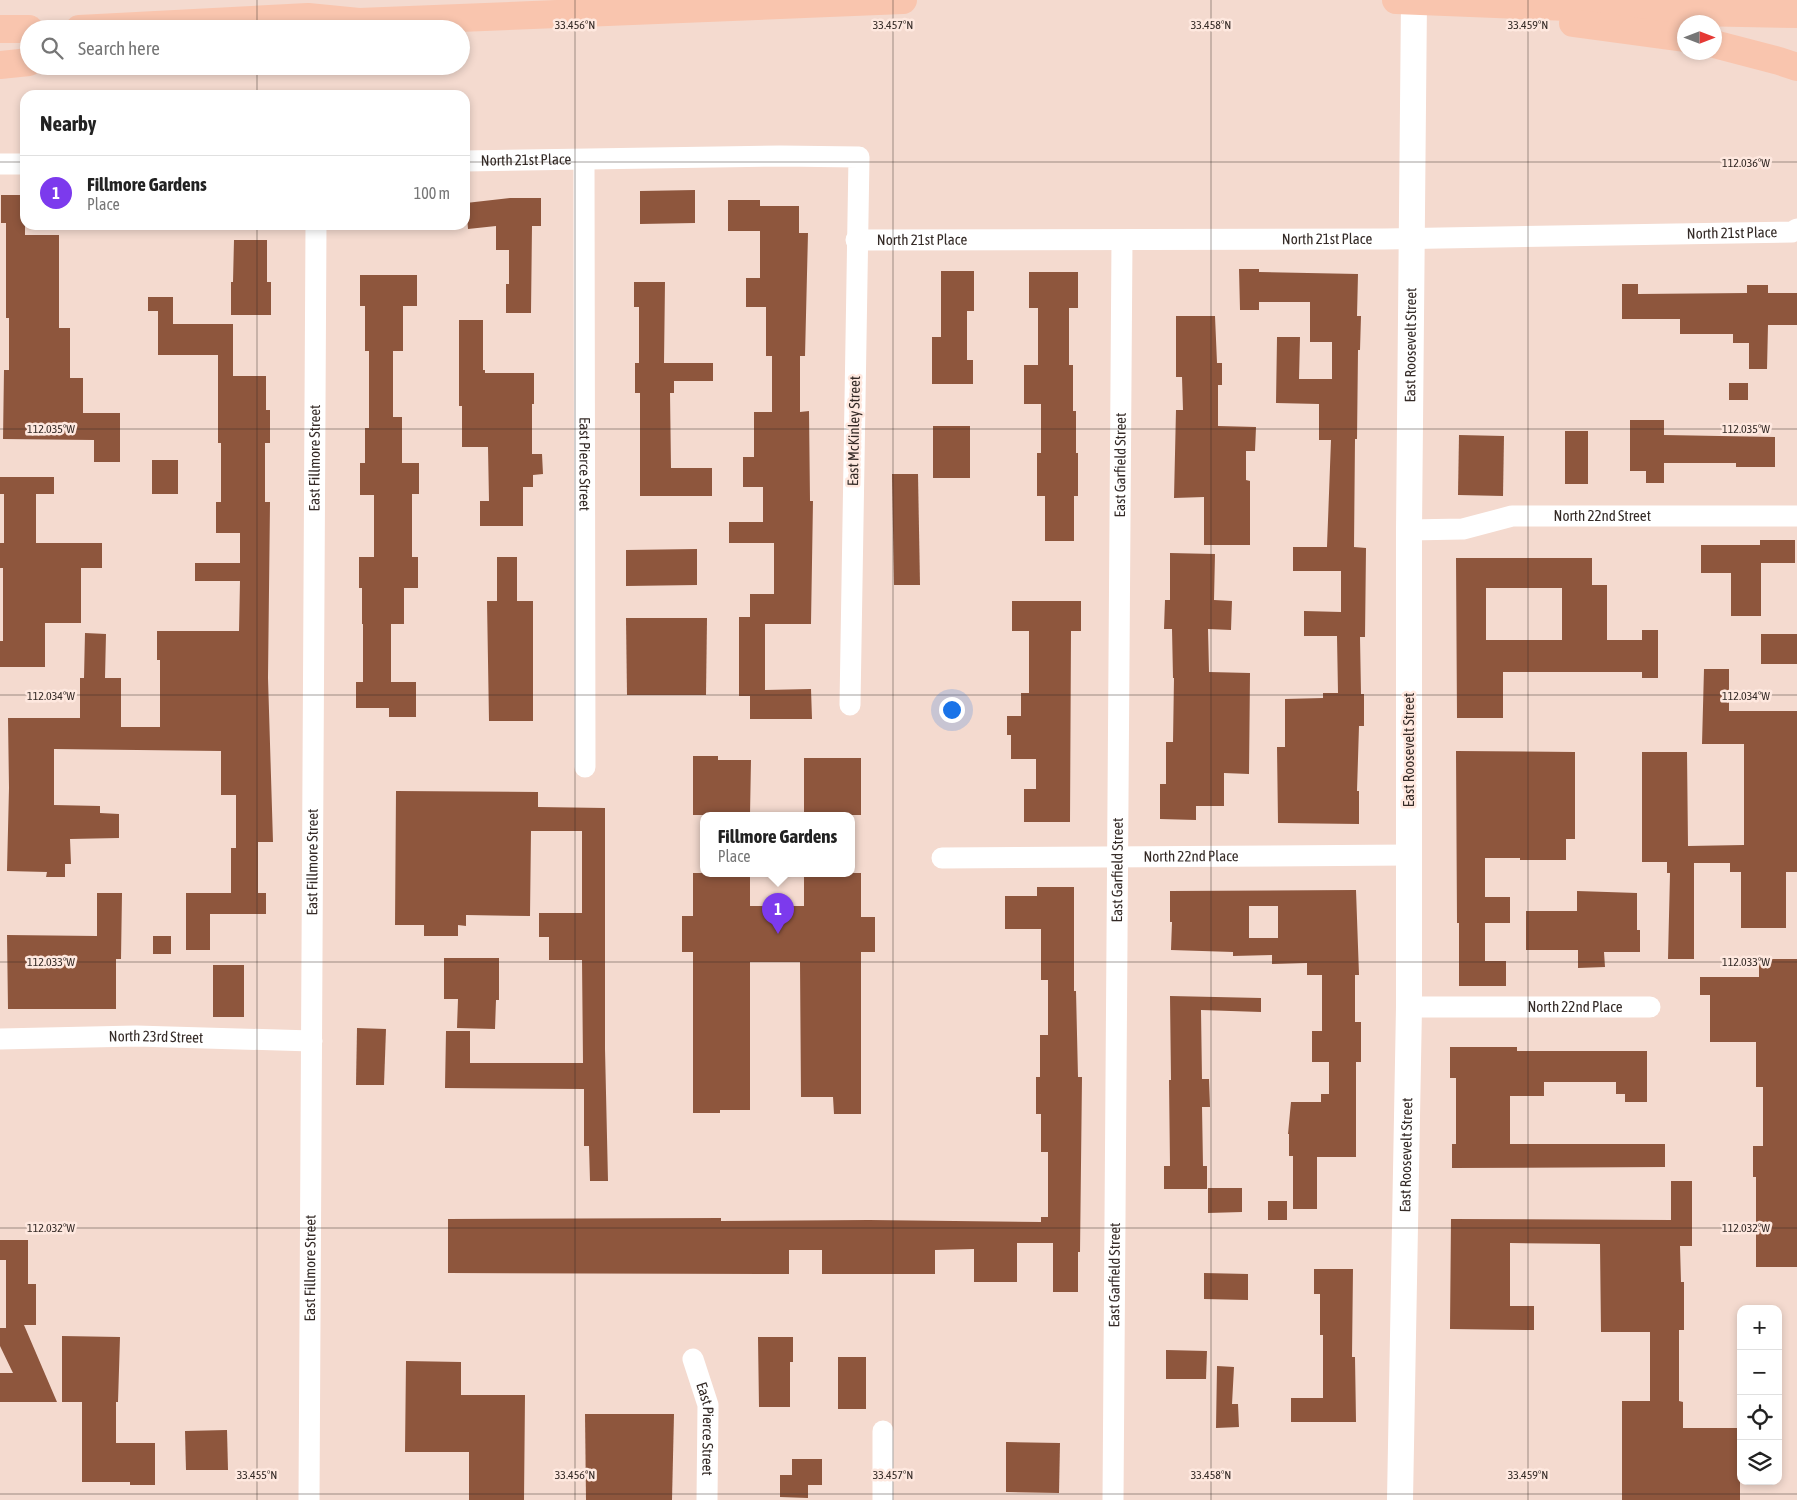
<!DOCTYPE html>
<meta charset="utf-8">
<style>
:root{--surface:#fff;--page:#f2f2f2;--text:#222;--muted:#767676;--line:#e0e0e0;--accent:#7c3aed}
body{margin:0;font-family:"Asap Condensed",sans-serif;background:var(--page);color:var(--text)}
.controls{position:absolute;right:15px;bottom:15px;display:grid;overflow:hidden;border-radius:10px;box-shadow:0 2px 8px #0003}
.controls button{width:45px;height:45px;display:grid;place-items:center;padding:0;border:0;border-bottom:1px solid var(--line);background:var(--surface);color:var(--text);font:25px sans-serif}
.compass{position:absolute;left:1677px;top:15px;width:45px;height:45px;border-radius:50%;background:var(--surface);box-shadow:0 2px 8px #0003;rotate:90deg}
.you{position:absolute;left:951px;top:709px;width:18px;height:18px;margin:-12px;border:4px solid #fff;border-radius:50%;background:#1a73e8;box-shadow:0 0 0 8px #1a73e833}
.badge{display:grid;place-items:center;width:32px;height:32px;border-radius:50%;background:var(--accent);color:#fff;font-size:16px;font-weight:700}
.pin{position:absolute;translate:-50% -41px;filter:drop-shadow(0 1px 2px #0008)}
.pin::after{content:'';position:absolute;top:26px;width:18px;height:15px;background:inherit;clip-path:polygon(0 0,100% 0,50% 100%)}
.popup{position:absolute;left:700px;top:812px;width:155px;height:65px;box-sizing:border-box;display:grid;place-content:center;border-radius:10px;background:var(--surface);filter:drop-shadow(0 1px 4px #0005);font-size:16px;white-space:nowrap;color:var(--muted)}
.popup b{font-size:19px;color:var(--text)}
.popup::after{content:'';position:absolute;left:50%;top:100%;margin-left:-10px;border:10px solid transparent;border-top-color:var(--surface)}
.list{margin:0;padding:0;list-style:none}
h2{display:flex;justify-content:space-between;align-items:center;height:65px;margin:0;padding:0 20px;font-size:21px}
h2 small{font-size:16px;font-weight:400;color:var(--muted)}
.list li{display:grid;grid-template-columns:32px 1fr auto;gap:15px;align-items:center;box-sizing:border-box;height:75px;padding:0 20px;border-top:1px solid var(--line)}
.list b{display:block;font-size:19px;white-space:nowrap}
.list p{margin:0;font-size:16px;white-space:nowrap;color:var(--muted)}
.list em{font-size:16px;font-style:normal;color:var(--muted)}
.icon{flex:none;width:28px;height:28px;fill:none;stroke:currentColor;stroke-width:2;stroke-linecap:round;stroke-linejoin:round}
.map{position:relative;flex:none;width:1797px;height:1500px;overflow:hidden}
.search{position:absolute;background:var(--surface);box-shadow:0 2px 8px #0003;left:20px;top:20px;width:450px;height:55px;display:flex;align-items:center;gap:12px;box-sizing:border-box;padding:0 18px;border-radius:28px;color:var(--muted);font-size:19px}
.panel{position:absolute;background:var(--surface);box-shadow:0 2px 8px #0003;left:20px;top:90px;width:450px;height:140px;border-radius:15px}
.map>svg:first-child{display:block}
.building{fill:#8e563d;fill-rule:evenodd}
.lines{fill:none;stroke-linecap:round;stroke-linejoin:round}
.minor{stroke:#fff;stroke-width:21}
.tertiary{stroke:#fff;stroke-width:26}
.motorway{stroke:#f9c5ae;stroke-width:28}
.ticks{fill:none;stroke:#342a26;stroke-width:1;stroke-opacity:0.45}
.labels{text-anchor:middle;stroke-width:5;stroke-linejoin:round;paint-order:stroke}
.street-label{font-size:15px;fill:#342a26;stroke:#fee8df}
.ticks-label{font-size:12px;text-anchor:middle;fill:#342a26;stroke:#fee8df;stroke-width:5;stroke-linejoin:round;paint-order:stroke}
</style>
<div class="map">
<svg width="1797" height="1500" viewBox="0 0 1797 1500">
<rect width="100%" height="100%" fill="#f4dacf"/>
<g class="building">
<polygon points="695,190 695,223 640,224 640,191"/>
<polygon points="1,195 25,195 25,235 59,235 59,328 70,328 70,378 83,378 83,413 120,413 120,462 94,462 94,440 3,439 4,370 9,370 9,318 6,318 6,223 1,223"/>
<polygon points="510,198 541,198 541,226 532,226 531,313 506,313 506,284 509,284 509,250 496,250 496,226 468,229 466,203"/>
<polygon points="728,200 760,200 760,206 799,206 799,233 808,233 805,356 800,356 800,412 809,411 810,501 813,501 811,624 765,624 765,690 811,689 812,719 750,719 750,696 739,696 739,617 750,617 750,594 774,594 774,543 729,543 729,522 763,522 763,487 743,487 743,457 754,457 754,412 772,412 772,356 766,356 766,307 746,307 746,278 760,278 760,231 728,231"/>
<polygon points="234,240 267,240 267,282 271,282 271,315 231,315 231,282 233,282"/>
<polygon points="1239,269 1259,269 1259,272 1358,274 1357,316 1361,316 1360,350 1358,350 1357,439 1355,439 1354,547 1366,548 1365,637 1360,637 1361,694 1364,694 1364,726 1359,726 1357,791 1359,791 1359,824 1278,823 1277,747 1285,747 1285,699 1323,698 1323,693 1338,693 1337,636 1304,636 1304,611 1341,612 1341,571 1293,571 1293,547 1327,547 1331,440 1319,440 1319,404 1276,403 1277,337 1300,337 1299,379 1332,379 1332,342 1310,342 1310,302 1259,302 1259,310 1240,310"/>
<polygon points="941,271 974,271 974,311 967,311 967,360 973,360 973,384 932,384 932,337 941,337"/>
<polygon points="1029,272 1078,272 1078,308 1069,308 1069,365 1073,365 1073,411 1076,411 1076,453 1078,453 1078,496 1074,496 1074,541 1045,541 1045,496 1037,496 1037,453 1041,453 1041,404 1024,404 1024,365 1038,365 1038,308 1029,308"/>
<polygon points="360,275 417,275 417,306 403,306 403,351 393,351 393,417 402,417 402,463 419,463 419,494 412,494 412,557 418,557 418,588 404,588 404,624 391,624 391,682 416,682 416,717 389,717 389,708 356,708 356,682 363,682 363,624 362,624 362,588 359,588 359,557 374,557 374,495 360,495 360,463 365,463 365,428 369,428 369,351 365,351 365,306 360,306"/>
<polygon points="634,282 665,282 664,363 713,363 713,381 674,381 674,393 670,393 671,468 712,468 712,496 640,496 640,393 635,393 635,363 639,363 639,307 634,307"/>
<polygon points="1622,284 1638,284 1638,294 1747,293 1747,285 1768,285 1768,293 1797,293 1797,325 1768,325 1767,369 1749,369 1749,343 1733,343 1733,334 1680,334 1680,319 1622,319"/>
<polygon points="148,297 173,297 173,324 233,324 233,376 266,376 266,410 270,410 270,443 265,443 265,502 270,502 268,678 273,842 258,842 258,893 266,893 266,914 210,914 210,950 186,950 186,893 231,893 231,848 236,848 236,795 221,795 221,751 54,749 54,805 100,806 100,813 119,814 119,838 70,839 71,864 65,864 65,877 46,877 47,872 7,871 9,788 8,718 80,718 80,678 84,678 85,633 106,634 105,678 121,678 121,727 160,727 160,660 157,660 157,631 239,631 240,581 195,581 195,563 240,563 240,533 216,533 216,502 221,502 221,443 218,443 218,355 158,355 158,311 148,311"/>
<polygon points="1176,316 1215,316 1217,363 1222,363 1222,385 1218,385 1218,426 1256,427 1255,451 1246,451 1246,480 1250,481 1250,545 1204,545 1204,497 1174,498 1176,410 1183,410 1182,377 1176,377"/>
<polygon points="459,320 483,320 483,370 485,370 485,373 534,373 534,404 532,404 532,454 542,454 543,474 533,475 533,487 523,487 523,526 480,526 480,501 489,501 488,447 462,447 462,406 459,406"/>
<rect x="1729" y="383" width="19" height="17"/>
<polygon points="1630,420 1664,420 1664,435 1775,437 1775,467 1736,467 1736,463 1664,463 1664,483 1646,483 1646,471 1630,471"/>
<rect x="933" y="426" width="37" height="52"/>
<rect x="1565" y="431" width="23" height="53"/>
<polygon points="1459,435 1504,436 1503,496 1458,495"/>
<rect x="152" y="460" width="26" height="34"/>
<polygon points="892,474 918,474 920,585 894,585"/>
<polygon points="0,477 54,477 54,494 36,494 36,543 102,543 102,568 81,568 81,623 45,623 45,667 0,667 0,641 3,641 3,568 0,568 0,543 4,543 4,494 0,494"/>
<polygon points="1760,540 1795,540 1795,563 1761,563 1761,616 1731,616 1731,573 1701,573 1701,545 1760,545"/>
<polygon points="697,549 697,585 626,586 626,550"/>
<polygon points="1170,553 1215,554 1214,600 1232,601 1231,630 1208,629 1209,672 1250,673 1249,774 1224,773 1224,806 1196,806 1196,820 1160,819 1160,784 1166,784 1166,742 1173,742 1174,678 1173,678 1172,629 1164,629 1165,600 1170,600"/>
<polygon points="497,557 517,557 517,601 533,601 533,721 489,721 487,601 497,601"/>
<path d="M1456,558H1592V585H1607V640H1642V630H1658V678H1642V672H1503V718H1457ZM1486,588H1562V640H1486Z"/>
<polygon points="1012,601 1081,601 1081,631 1071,631 1070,822 1024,822 1024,789 1036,789 1036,759 1011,759 1011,735 1007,735 1007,716 1021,716 1021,693 1029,693 1029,631 1012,631"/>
<polygon points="626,618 707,618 706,695 627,695"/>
<rect x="1761" y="634" width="36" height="30"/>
<polygon points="1704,669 1729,669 1729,711 1797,711 1797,872 1786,872 1786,928 1741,928 1741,872 1730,872 1730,863 1694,863 1694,959 1668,959 1670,873 1667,873 1667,862 1642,862 1642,752 1687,752 1688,846 1744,845 1744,744 1702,744"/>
<polygon points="1456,751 1575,752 1575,839 1566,839 1566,860 1520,860 1520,858 1485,858 1485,897 1510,897 1510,923 1485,923 1485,961 1506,961 1506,986 1459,986 1459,923 1457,923"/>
<polygon points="693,756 718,756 718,760 751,760 750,815 693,815"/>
<rect x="804" y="758" width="57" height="57"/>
<polygon points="396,791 538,792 538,807 605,808 605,1049 608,1181 590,1181 589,1146 584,1146 584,1089 445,1088 446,1031 470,1031 470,1063 583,1063 582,960 549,960 549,937 539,937 539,913 582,913 582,831 531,831 530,916 466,915 466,926 458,925 458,936 424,936 424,925 395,925"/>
<polygon points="693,873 750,873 750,906 804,906 804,873 861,873 861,917 875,917 875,952 861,952 861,1114 834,1114 833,1097 801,1097 800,962 750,962 750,1110 720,1110 720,1113 693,1113 693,952 682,952 682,916 693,916"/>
<polygon points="1037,887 1074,887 1074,991 1076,991 1078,1077 1082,1077 1080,1252 1078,1252 1078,1292 1053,1292 1053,1243 1017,1243 1017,1282 974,1282 974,1249 935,1250 935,1274 822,1274 822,1250 789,1250 789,1274 448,1273 448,1219 721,1218 721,1221 869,1220 1041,1222 1041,1217 1048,1217 1048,1152 1041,1152 1041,1114 1036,1114 1036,1077 1040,1077 1040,1035 1048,1035 1048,980 1041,980 1041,929 1005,929 1005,896 1037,896"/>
<path d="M1356,890L1359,975H1355V1022H1361V1062H1356V1157H1317V1209H1293V1156H1289V1134H1288L1291,1102H1321V1094H1329V1062H1312V1031H1322V975H1307V963L1272,964V955L1233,956V952L1171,950L1172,922H1170V891ZM1249,906H1278V938H1249Z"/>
<polygon points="1577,891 1637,893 1637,930 1640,930 1640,952 1604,952 1605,967 1578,968 1578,950 1526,950 1526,911 1577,911"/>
<polygon points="97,893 122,893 121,959 116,959 116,1009 8,1009 7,935 97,936"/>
<rect x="153" y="936" width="18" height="18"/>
<polygon points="444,958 499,958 499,1000 496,1000 495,1029 457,1028 458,999 444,999"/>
<polygon points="1759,959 1797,959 1797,1267 1756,1267 1756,1177 1753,1177 1753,1146 1763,1146 1763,1087 1756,1087 1756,1042 1710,1042 1710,995 1700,995 1700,977 1759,977"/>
<rect x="213" y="965" width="31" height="52"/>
<polygon points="1170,996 1261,998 1261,1012 1201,1010 1202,1079 1209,1079 1210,1107 1202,1107 1203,1166 1207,1166 1207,1189 1164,1189 1164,1166 1170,1166 1169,1080 1171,1080"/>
<polygon points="357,1028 386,1029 384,1085 356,1085"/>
<polygon points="1450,1047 1517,1047 1517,1051 1647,1051 1647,1102 1625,1102 1625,1094 1616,1094 1616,1082 1544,1082 1544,1096 1510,1096 1510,1144 1665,1144 1665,1167 1452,1168 1452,1144 1456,1144 1456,1078 1450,1078"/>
<polygon points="1671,1181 1692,1181 1692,1246 1680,1246 1681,1282 1684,1282 1684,1330 1679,1330 1679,1401 1683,1402 1683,1428 1740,1428 1740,1500 1622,1500 1622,1401 1650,1401 1650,1332 1601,1332 1600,1244 1510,1243 1510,1306 1534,1306 1534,1330 1450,1329 1451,1219 1671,1220"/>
<polygon points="1208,1188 1242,1188 1242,1212 1208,1213"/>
<rect x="1268" y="1201" width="19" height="19"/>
<polygon points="0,1240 28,1240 28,1284 36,1284 36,1325 24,1325 57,1402 0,1402 0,1373 13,1373 0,1346 0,1328 6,1328 6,1260 0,1260"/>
<polygon points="1314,1269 1353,1269 1352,1357 1355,1357 1356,1422 1291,1422 1291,1398 1323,1398 1323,1335 1320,1335 1320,1294 1314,1294"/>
<polygon points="1204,1273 1248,1274 1248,1300 1204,1299"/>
<polygon points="62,1336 120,1337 118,1402 116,1402 116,1443 155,1443 155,1485 130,1485 130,1482 82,1482 82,1402 62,1402"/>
<polygon points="758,1337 793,1337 793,1362 790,1362 790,1407 759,1407"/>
<polygon points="1166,1350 1207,1351 1206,1379 1166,1379"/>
<rect x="838" y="1357" width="28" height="52"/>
<polygon points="406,1361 461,1362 461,1395 525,1395 524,1500 469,1500 469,1452 405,1452"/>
<polygon points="1217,1366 1234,1367 1232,1404 1238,1404 1239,1427 1216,1428"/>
<polygon points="585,1414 674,1414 672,1500 586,1500"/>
<polygon points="227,1430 228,1470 186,1470 185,1431"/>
<polygon points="1006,1442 1060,1443 1059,1493 1006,1492"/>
<polygon points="792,1459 822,1459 822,1485 808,1485 808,1498 780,1497 780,1475 792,1475"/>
</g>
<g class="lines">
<g class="minor">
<path id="s1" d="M584,160L585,767"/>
<path id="s2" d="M465,161L780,156L859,157L850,705"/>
<polyline points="0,164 25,164"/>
<path id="s3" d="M856,240L1385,239L1792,232L1797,229"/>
<path id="s4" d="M1409,530L1463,529L1512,516H1797"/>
<path id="s5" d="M942,858L1409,855"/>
<path id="s6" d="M1409,1007H1650"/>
<path id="s7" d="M0,1039L136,1036L312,1041"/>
<path id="s8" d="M693,1359L708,1405L707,1500"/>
<polyline points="883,1431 883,1500"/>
<path id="s9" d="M309,1500L316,225"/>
<path id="s10" d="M1113,1500L1122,240"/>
</g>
<path class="tertiary" id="s11" d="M1400,1500L1409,1007V530L1414,0"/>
<g class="motorway">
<polyline points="1396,0 1692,12 1797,14"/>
<polyline points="1573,23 1684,38"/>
<polyline points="0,29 29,29"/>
<polyline points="79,29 308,17 359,22 903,0"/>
<polyline points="1714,44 1779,61 1797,67"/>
<polyline points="0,65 29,62"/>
</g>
</g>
<path class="ticks" d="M257,0V29M575,0V1500M893,0V1500M1211,0V1500M1528,0V1500M257,66V95M0,162H25M465,162H1797M257,225V1500M0,429H1797M0,695H1797M0,962H1797M0,1228H1797M0,1494H1797"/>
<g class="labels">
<g class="street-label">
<text dy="5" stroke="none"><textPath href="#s2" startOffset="61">North 21st Place</textPath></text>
<text dy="5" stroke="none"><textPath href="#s3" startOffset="876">North 21st Place</textPath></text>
<text dy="5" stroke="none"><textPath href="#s3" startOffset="471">North 21st Place</textPath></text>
<text dy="5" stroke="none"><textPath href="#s3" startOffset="66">North 21st Place</textPath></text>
<text dy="5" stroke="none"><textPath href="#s11" startOffset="1155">East Roosevelt Street</textPath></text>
<text transform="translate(854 431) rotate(-89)" y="5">East McKinley Street</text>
<text dy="5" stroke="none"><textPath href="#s9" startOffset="1042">East Fillmore Street</textPath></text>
<text dy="5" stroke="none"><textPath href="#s1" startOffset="304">East Pierce Street</textPath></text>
<text dy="5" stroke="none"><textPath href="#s10" startOffset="1035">East Garfield Street</textPath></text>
<text dy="5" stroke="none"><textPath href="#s4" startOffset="195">North 22nd Street</textPath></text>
<text transform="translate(1409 750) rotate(-90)" y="5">East Roosevelt Street</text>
<text dy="5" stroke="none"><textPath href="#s5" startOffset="249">North 22nd Place</textPath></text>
<text dy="5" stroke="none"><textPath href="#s9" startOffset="638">East Fillmore Street</textPath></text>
<text dy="5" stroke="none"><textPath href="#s10" startOffset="630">East Garfield Street</textPath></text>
<text dy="5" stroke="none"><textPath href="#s6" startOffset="166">North 22nd Place</textPath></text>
<text dy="5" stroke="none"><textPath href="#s7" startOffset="156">North 23rd Street</textPath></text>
<text dy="5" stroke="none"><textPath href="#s11" startOffset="345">East Roosevelt Street</textPath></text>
<text dy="5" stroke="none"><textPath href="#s9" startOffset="232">East Fillmore Street</textPath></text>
<text dy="5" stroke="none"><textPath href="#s10" startOffset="225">East Garfield Street</textPath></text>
<text dy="5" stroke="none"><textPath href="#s8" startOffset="72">East Pierce Street</textPath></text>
</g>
</g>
<g class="ticks-label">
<text x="575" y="29">33.456°N</text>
<text x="893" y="29">33.457°N</text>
<text x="1211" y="29">33.458°N</text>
<text x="1528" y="29">33.459°N</text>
<text x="1746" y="167">112.036°W</text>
<text x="1746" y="433">112.035°W</text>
<text x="51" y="433">112.035°W</text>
<text x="1746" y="700">112.034°W</text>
<text x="51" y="700">112.034°W</text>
<text x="1746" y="966">112.033°W</text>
<text x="51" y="966">112.033°W</text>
<text x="1746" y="1232">112.032°W</text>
<text x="51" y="1232">112.032°W</text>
<text x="257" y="1479">33.455°N</text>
<text x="575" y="1479">33.456°N</text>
<text x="893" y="1479">33.457°N</text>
<text x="1211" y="1479">33.458°N</text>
<text x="1528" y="1479">33.459°N</text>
</g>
</svg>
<div class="controls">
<button>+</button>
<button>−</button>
<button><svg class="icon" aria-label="locate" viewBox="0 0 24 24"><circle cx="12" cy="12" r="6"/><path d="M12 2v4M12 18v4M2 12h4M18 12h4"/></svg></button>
<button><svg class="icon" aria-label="layers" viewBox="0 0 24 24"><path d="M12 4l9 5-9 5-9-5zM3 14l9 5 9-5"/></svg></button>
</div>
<svg class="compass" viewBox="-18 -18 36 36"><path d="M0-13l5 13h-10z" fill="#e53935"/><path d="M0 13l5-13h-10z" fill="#767676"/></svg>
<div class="you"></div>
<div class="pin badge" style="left:778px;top:934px">1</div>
<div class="popup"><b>Fillmore Gardens</b>Place</div>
<div class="search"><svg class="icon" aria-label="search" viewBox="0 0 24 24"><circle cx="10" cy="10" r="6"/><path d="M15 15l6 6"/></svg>Search here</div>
<section class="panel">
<h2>Nearby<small></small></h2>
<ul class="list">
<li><span class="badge">1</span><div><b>Fillmore Gardens</b><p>Place</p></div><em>100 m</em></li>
</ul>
</section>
</div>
